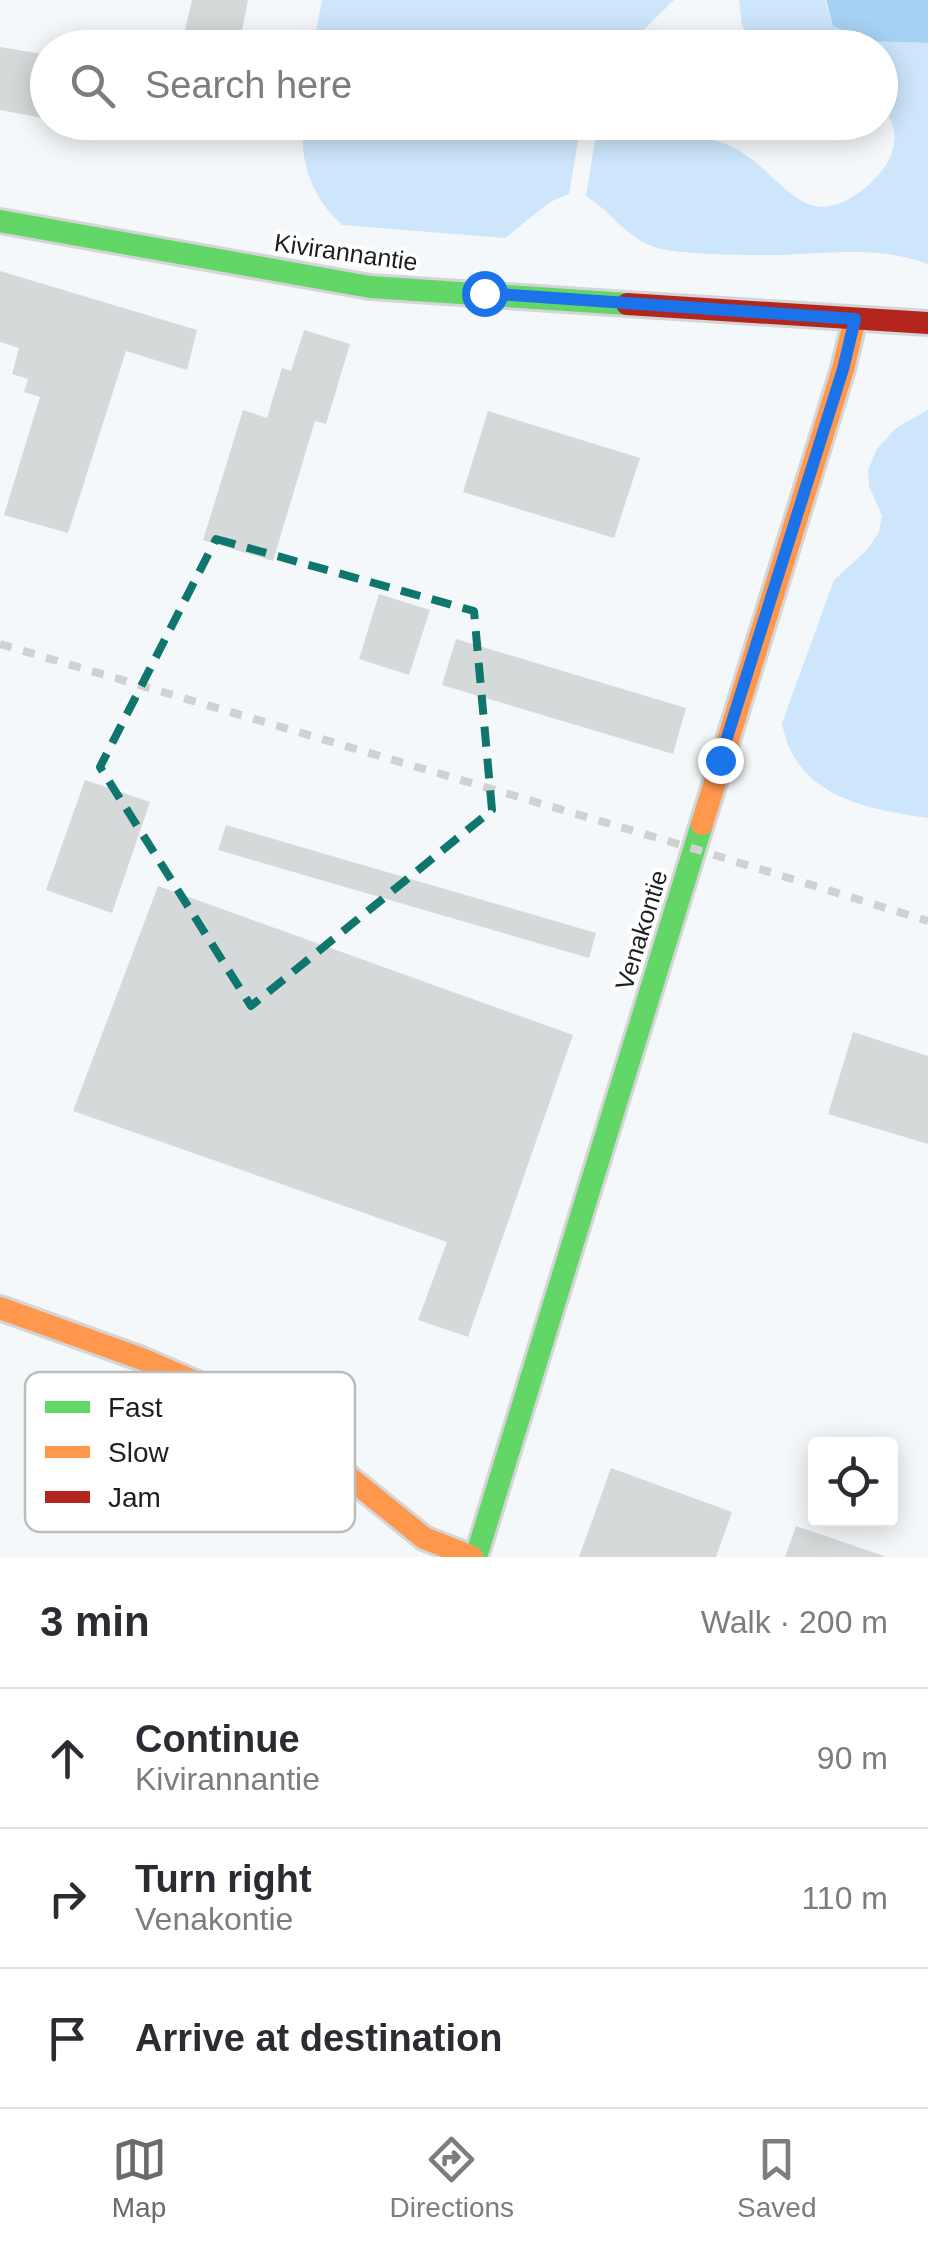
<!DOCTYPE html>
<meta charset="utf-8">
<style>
:root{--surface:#fff;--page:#f2f2f3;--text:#2b2b33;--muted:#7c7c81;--line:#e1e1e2;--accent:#696a6c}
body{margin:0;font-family:Arial,sans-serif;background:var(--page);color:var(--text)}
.controls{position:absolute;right:30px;bottom:30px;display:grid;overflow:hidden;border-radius:10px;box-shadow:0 5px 25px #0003}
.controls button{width:90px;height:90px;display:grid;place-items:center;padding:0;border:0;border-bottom:2px solid var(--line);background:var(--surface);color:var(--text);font:50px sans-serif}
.stop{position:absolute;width:30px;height:30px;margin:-22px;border:8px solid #1a73e8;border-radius:50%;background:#fff}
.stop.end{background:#1a73e8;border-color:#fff;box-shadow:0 2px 10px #0008}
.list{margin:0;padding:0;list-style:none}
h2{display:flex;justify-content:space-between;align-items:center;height:130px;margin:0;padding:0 40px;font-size:42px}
h2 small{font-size:32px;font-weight:400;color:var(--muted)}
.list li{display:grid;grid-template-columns:65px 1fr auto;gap:30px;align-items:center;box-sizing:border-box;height:140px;padding:0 40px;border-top:2px solid var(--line)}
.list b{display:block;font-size:38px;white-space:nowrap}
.list p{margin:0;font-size:32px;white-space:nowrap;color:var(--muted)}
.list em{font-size:32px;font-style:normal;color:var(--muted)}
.icon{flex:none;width:55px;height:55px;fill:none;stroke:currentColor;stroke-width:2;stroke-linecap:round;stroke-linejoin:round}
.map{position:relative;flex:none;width:928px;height:1557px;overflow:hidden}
.search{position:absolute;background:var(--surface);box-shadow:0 5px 25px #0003;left:30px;right:30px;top:30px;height:110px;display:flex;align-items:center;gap:25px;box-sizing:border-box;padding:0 35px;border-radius:55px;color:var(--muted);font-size:38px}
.sheet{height:550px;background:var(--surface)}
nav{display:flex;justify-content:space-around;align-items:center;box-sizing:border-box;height:140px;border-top:2px solid var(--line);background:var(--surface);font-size:28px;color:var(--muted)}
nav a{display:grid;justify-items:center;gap:5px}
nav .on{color:var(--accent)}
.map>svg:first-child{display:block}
.green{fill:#cde6fb}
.water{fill:#a7d2f4}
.building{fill:#d6d9da}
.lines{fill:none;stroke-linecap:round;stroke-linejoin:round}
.fast-casing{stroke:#d3d5d6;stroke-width:28}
.slow-casing{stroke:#d3d5d6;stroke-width:28}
.jam-casing{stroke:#d3d5d6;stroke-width:28}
.fast{stroke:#63d668;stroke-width:22}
.slow{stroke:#ff974d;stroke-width:22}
.jam{stroke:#b3261e;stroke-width:22}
.rail{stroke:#d0d1d1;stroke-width:8;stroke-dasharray:12 12;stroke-linecap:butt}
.route{stroke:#1a73e8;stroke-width:12}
.marked{fill:none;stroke:#0f766e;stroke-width:8;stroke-dasharray:20 12;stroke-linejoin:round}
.labels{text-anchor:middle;stroke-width:8;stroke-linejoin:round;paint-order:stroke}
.street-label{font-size:25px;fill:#1d1e20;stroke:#fff}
.key{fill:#fff;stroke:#bbbcbc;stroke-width:2.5}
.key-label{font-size:28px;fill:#1d1e20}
</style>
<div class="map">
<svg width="928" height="1557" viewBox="0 0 928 1557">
<rect width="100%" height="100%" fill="#f5f8fa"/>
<g class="green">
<polygon points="322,0 674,0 626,47 313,47"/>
<path d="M739,0H825L833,26L866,41L928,43V264C874,244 824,255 768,255C736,255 692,255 661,249C629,242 612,212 586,196L598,123C633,123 701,131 732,147C784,172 802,240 866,187C879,176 892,161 894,143C897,125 887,116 882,101C876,86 881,63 880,48L754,47L742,25Z"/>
<path d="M302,123V122L581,123L569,194L550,202L505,238L342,225C311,196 301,164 302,123Z"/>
<path d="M928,410V818C864,809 795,796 782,723L834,580L866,551L879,532L882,516L869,486L868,470L877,449L896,428Z"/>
</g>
<polygon class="water" points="826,0 928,0 928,43 867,41 833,26"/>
<g class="building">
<polygon points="192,0 248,0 240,41 185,30"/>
<polygon points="0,47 48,55 48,119 0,110"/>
<polygon points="78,122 160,122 157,139"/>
<polygon points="0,271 197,330 187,370 126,351 68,533 4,515 40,397 24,392 28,379 12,374 19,348 0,342"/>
<polygon points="304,330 350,344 326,424 315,421 273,561 203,540 243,410 267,418 282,368 291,371"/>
<polygon points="488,411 640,458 614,538 463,492"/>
<polygon points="379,594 430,610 409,675 359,659"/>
<polygon points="456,639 686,708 673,754 442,685"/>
<polygon points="85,780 150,802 112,913 46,890"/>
<polygon points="226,825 596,933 589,958 218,850"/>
<polygon points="158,886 573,1035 468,1337 418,1320 447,1242 73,1111"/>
<polygon points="853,1032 928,1056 928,1144 828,1114"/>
<polygon points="611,1468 732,1512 716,1557 579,1557"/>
<polygon points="796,1526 884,1556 884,1557 785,1557"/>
</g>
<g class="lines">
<defs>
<g id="fast">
<polyline points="0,221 370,287 627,304"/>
<polyline points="476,1557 702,824"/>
</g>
<g id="slow">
<polyline points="702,824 843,369 855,319"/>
<polyline points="0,1308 142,1359 242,1402 314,1449 424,1538 472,1557"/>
</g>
<polyline id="jam" points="627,304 928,323"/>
</defs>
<use href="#fast" class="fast-casing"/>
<use href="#slow" class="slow-casing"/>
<use href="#jam" class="jam-casing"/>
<use href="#fast" class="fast"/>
<use href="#slow" class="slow"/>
<use href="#jam" class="jam"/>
<polyline class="rail" points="0,644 695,849 928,921"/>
</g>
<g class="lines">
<polyline class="route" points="484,293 855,319 843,369 720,760"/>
</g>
<path class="marked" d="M216,539L474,611L492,810L251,1006L100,767Z"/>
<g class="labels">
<g class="street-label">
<text transform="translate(346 252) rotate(8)" y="9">Kivirannantie</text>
<text transform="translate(641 930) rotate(-73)" y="9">Venakontie</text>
</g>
</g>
<rect x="25" y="1372" width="330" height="160" rx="15" class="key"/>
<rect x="45" y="1401" width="45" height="12" fill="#63d668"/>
<rect x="45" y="1446" width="45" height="12" fill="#ff974d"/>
<rect x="45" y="1491" width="45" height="12" fill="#b3261e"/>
<g class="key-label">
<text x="108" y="1417">Fast</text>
<text x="108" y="1462">Slow</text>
<text x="108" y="1507">Jam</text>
</g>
</svg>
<div class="controls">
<button><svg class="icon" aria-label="locate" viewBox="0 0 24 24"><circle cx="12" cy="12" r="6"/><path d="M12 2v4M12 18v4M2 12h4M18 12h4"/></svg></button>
</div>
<div class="stop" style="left:484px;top:293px"></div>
<div class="stop end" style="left:720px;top:760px"></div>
<div class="search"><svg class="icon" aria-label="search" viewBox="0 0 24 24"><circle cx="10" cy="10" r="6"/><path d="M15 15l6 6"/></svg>Search here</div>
</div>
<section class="sheet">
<h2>3 min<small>Walk · 200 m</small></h2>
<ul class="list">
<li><svg class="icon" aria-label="ahead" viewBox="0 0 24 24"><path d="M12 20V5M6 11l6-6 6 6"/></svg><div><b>Continue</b><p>Kivirannantie</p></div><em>90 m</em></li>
<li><svg class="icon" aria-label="right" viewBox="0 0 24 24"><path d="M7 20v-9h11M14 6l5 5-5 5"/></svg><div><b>Turn right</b><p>Venakontie</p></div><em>110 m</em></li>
<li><svg class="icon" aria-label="arrive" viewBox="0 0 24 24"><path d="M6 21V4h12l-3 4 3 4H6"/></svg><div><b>Arrive at destination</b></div></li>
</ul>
</section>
<nav>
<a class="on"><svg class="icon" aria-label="map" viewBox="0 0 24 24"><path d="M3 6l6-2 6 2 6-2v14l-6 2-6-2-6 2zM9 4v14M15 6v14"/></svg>Map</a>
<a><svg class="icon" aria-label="directions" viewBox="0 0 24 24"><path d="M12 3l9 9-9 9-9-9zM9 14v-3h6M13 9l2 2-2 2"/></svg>Directions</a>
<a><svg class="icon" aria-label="saved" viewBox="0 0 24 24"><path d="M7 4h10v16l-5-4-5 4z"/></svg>Saved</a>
</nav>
